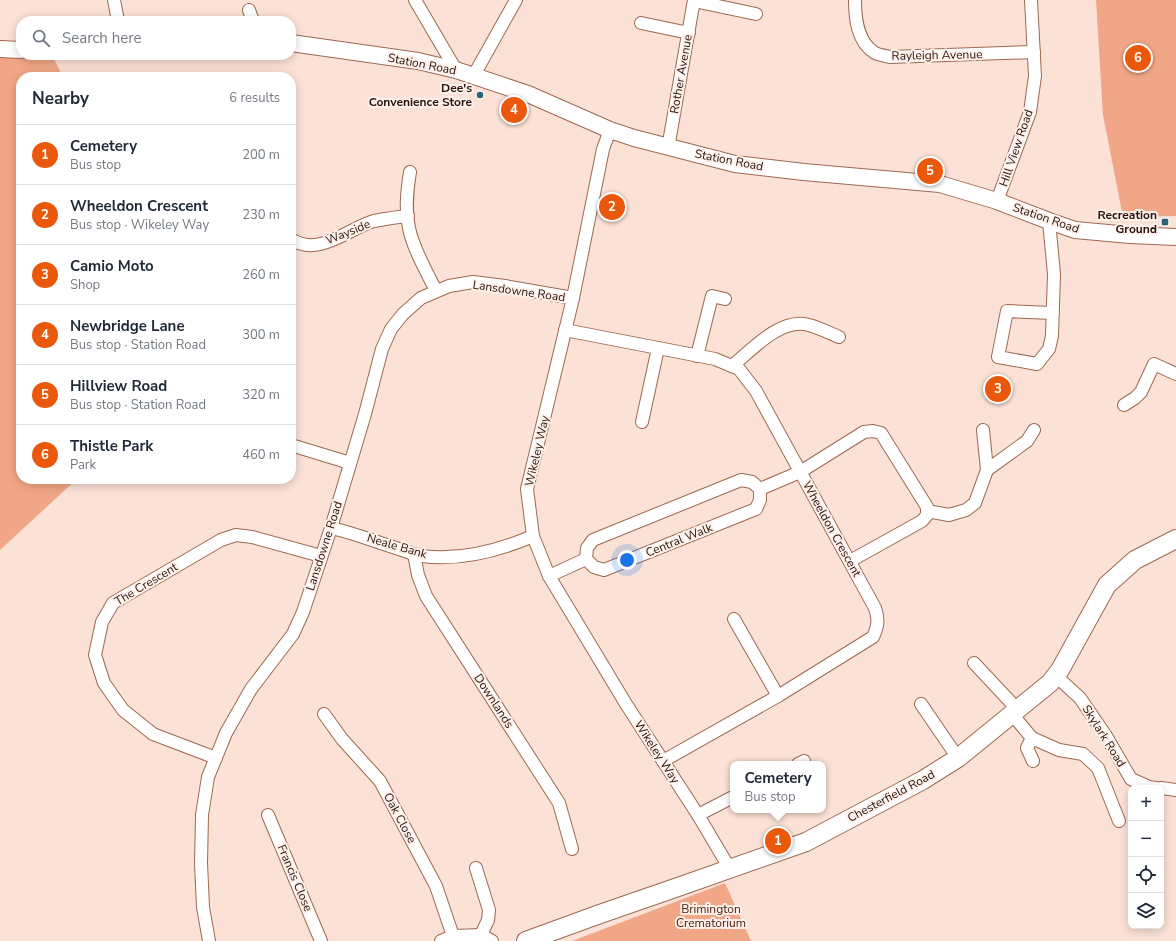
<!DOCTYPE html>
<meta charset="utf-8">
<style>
:root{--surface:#fff;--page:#f6f6f7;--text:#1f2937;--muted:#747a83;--line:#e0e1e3;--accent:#ea580c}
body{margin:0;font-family:"Nunito Sans",sans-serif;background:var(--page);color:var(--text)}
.controls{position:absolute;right:12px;bottom:12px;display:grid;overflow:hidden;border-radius:8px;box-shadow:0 2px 10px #0003}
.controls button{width:36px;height:36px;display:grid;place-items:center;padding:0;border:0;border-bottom:1px solid var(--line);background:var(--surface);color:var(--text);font:20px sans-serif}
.you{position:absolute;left:627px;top:560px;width:14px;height:14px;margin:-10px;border:3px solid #fff;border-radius:50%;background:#1a73e8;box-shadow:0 0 0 6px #1a73e833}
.badge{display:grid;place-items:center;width:26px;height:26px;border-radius:50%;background:var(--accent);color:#fff;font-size:13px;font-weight:700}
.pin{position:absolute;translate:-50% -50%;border:2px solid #fff;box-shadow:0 1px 4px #0006}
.popup{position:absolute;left:730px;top:761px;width:96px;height:52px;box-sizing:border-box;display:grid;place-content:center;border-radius:8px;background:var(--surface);filter:drop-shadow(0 1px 3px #0005);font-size:13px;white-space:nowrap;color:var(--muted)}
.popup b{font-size:15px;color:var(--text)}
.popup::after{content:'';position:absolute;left:50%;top:100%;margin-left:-8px;border:8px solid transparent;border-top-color:var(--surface)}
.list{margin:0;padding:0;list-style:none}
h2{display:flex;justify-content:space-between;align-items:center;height:52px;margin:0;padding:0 16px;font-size:17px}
h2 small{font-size:13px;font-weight:400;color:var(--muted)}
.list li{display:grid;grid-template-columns:26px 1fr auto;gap:12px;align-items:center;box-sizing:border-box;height:60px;padding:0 16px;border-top:1px solid var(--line)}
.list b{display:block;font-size:15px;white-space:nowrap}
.list p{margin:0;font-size:13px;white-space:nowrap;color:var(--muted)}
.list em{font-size:13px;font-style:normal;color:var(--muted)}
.icon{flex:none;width:22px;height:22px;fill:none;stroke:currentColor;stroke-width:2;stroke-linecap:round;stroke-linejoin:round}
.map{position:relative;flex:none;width:1176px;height:941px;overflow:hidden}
.search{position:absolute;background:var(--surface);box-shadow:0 2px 10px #0003;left:16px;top:16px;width:280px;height:44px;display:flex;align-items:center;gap:10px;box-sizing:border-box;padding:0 14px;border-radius:16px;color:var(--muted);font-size:15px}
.panel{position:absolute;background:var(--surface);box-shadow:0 2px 10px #0003;left:16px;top:72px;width:280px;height:412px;border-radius:16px}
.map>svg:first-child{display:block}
.green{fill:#f1a787}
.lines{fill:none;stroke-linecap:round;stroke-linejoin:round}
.minor-casing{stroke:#9f6850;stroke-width:14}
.major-casing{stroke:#9f6850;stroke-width:18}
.highway-casing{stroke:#9f6850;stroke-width:20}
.minor{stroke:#fff;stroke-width:12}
.major{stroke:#fff;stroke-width:16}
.highway{stroke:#fff;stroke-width:18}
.poi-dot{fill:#25657a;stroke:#fef1ec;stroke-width:1.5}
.labels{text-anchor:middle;stroke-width:4;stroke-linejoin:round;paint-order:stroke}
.street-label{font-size:12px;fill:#271208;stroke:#fef1ec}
.poi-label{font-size:12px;font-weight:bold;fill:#271208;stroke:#fef1ec;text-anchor:end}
.park-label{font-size:12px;fill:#4f220d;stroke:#fef1ec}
</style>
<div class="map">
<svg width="1176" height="941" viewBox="0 0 1176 941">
<rect width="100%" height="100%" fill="#fbe1d6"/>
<g class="green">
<polygon points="1096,0 1176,0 1176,216 1123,217 1103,115"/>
<polygon points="0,56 53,57 63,77 21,77 21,479 77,479 0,550"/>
<polygon points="725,883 751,941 572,941"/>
</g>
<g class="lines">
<defs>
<g id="minor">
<polyline points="114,0 118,21"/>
<polyline points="415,0 456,70"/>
<path d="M855,0C855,18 857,42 875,53C879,55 886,56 890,57L1034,52"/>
<polyline points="694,1 756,14"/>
<polyline points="249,10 253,21"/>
<polyline points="641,23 689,33"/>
<polyline points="474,75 516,0"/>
<polyline points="610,130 603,149 573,298 527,489 533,536 549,576 626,704 698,815 730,869"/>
<polyline points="668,148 694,0"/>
<path d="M410,172C407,191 405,209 409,228C413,249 427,272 436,291"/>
<polyline points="997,201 1030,112 1035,76 1031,0"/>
<polyline points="1049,221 1054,274 1052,336 1049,349 1037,364 998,357 1007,311 1053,313"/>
<path d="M291,239C318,258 349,228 374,221C385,219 397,217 408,216"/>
<path d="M565,330L715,359L739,369L756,391L875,608C879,620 878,626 873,637L778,696L663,761"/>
<polyline points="697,356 712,296 725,299"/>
<path d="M732,366C752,350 777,321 804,324C814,325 829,333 839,337"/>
<polyline points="1124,405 1135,398 1141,392 1154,364 1176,374"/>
<polyline points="642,422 658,348"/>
<polyline points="291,445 350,463"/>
<polyline points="987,470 1027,441 1034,430"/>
<polygon points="741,480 752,482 760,489 760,500 756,509 604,570 594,567 586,559 587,548 593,540"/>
<polyline points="760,489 800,472 864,432 873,431 881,433 927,507 927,515 922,521 850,561"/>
<polyline points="927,511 949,515 966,510 975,503 987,470 983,430"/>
<path d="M331,528C354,533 376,542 399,549C406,551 414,555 422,556C461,561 498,551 533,536"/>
<polyline points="414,554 418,575 426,596 559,803 572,849"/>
<polyline points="549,576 586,559"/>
<polyline points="734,619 778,696"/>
<polyline points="974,663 1017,709"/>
<polyline points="1056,676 1080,698 1106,736 1131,779 1149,787 1156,788"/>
<polyline points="921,704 958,758"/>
<polyline points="324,714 342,739 380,781 436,886 453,936"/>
<polyline points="1012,714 1032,738 1059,750 1083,754 1098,768 1119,821"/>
<polyline points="1032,738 1027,748 1033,761"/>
<polyline points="216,758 153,734 123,710 104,683 95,655 102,622 113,603 221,540 236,535 252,537 321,556"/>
<polyline points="798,764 804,761"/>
<polyline points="1161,788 1176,790"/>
<polyline points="268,815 321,941"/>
<polyline points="698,815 733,797"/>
<polyline points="476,868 489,910 488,920 481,935"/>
<polyline points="209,941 203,907 201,863 202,815 208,777 226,733 251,689 293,634 303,612 331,528 365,414 382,349 391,329 403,314 421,298 449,286 473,282 505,286 573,298"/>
<polyline points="441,941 453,936 481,935 492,941"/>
</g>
<g id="major">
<polyline points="291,43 418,61 456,70 528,94 610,130 634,138 735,164 804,172 940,184 997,201 1049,221 1075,230 1130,235 1176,237"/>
<polyline points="0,49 21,50"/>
</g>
<polyline id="highway" points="526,941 600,914 678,887 806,842 923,780 958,758 1050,683 1060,670 1107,585 1135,560 1176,539"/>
</defs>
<use href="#minor" class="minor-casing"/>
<use href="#major" class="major-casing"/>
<use href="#highway" class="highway-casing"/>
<use href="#minor" class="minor"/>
<use href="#major" class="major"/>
<use href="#highway" class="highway"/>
</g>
<g class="poi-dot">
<circle cx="480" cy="95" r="4"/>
<rect x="1161" y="218" width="8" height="8" rx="2"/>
</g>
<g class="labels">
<g class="street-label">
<text transform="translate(937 55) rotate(-1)" y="4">Rayleigh Avenue</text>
<text transform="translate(422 64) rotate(11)" y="4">Station Road</text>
<text transform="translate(681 74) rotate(-80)" y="4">Rother Avenue</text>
<text transform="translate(1016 148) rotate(-71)" y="4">Hill View Road</text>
<text transform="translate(729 160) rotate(11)" y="4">Station Road</text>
<text transform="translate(1046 218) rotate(19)" y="4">Station Road</text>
<text transform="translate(348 232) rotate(-22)" y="4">Wayside</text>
<text transform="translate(519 291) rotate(8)" y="4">Lansdowne Road</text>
<text transform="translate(537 451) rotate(-77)" y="4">Wikeley Way</text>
<text transform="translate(832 529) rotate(61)" y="4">Wheeldon Crescent</text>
<text transform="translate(679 540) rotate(-22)" y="4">Central Walk</text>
<text transform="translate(324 546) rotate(-72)" y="4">Lansdowne Road</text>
<text transform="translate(397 546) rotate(16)" y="4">Neale Bank</text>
<text transform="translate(146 584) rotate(-31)" y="4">The Crescent</text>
<text transform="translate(494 701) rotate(57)" y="4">Downlands</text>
<text transform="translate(1104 736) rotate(58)" y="4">Skylark Road</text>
<text transform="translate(657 752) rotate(57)" y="4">Wikeley Way</text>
<text transform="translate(891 796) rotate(-28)" y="4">Chesterfield Road</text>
<text transform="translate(400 818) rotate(62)" y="4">Oak Close</text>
<text transform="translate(295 878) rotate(67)" y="4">Francis Close</text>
</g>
<g class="poi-label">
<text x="472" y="92">Dee's<tspan x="472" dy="14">Convenience Store</tspan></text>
<text x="1157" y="219">Recreation<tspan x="1157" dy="14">Ground</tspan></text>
</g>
<g class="park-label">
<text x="711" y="913">Brimington<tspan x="711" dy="14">Crematorium</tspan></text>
</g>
</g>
</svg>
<div class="controls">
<button>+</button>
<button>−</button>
<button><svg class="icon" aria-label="locate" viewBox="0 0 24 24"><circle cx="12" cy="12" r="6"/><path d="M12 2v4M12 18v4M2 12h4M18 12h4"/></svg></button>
<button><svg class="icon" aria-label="layers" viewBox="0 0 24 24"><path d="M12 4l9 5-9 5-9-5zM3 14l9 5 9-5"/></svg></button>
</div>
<div class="you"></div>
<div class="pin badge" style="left:778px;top:841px">1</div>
<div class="popup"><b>Cemetery</b>Bus stop</div>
<div class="pin badge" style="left:612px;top:207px">2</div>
<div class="pin badge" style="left:998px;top:389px">3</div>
<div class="pin badge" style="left:514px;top:110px">4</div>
<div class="pin badge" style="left:930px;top:171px">5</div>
<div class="pin badge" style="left:1138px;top:58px">6</div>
<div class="search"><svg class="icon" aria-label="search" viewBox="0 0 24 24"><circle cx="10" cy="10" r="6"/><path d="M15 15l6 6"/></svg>Search here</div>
<section class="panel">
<h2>Nearby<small>6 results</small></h2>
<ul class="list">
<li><span class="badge">1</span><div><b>Cemetery</b><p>Bus stop</p></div><em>200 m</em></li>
<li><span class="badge">2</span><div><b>Wheeldon Crescent</b><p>Bus stop · Wikeley Way</p></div><em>230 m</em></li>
<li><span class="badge">3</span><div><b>Camio Moto</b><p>Shop</p></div><em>260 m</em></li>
<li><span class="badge">4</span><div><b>Newbridge Lane</b><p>Bus stop · Station Road</p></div><em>300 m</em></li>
<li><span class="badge">5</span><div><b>Hillview Road</b><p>Bus stop · Station Road</p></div><em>320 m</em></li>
<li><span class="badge">6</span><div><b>Thistle Park</b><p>Park</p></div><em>460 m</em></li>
</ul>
</section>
</div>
